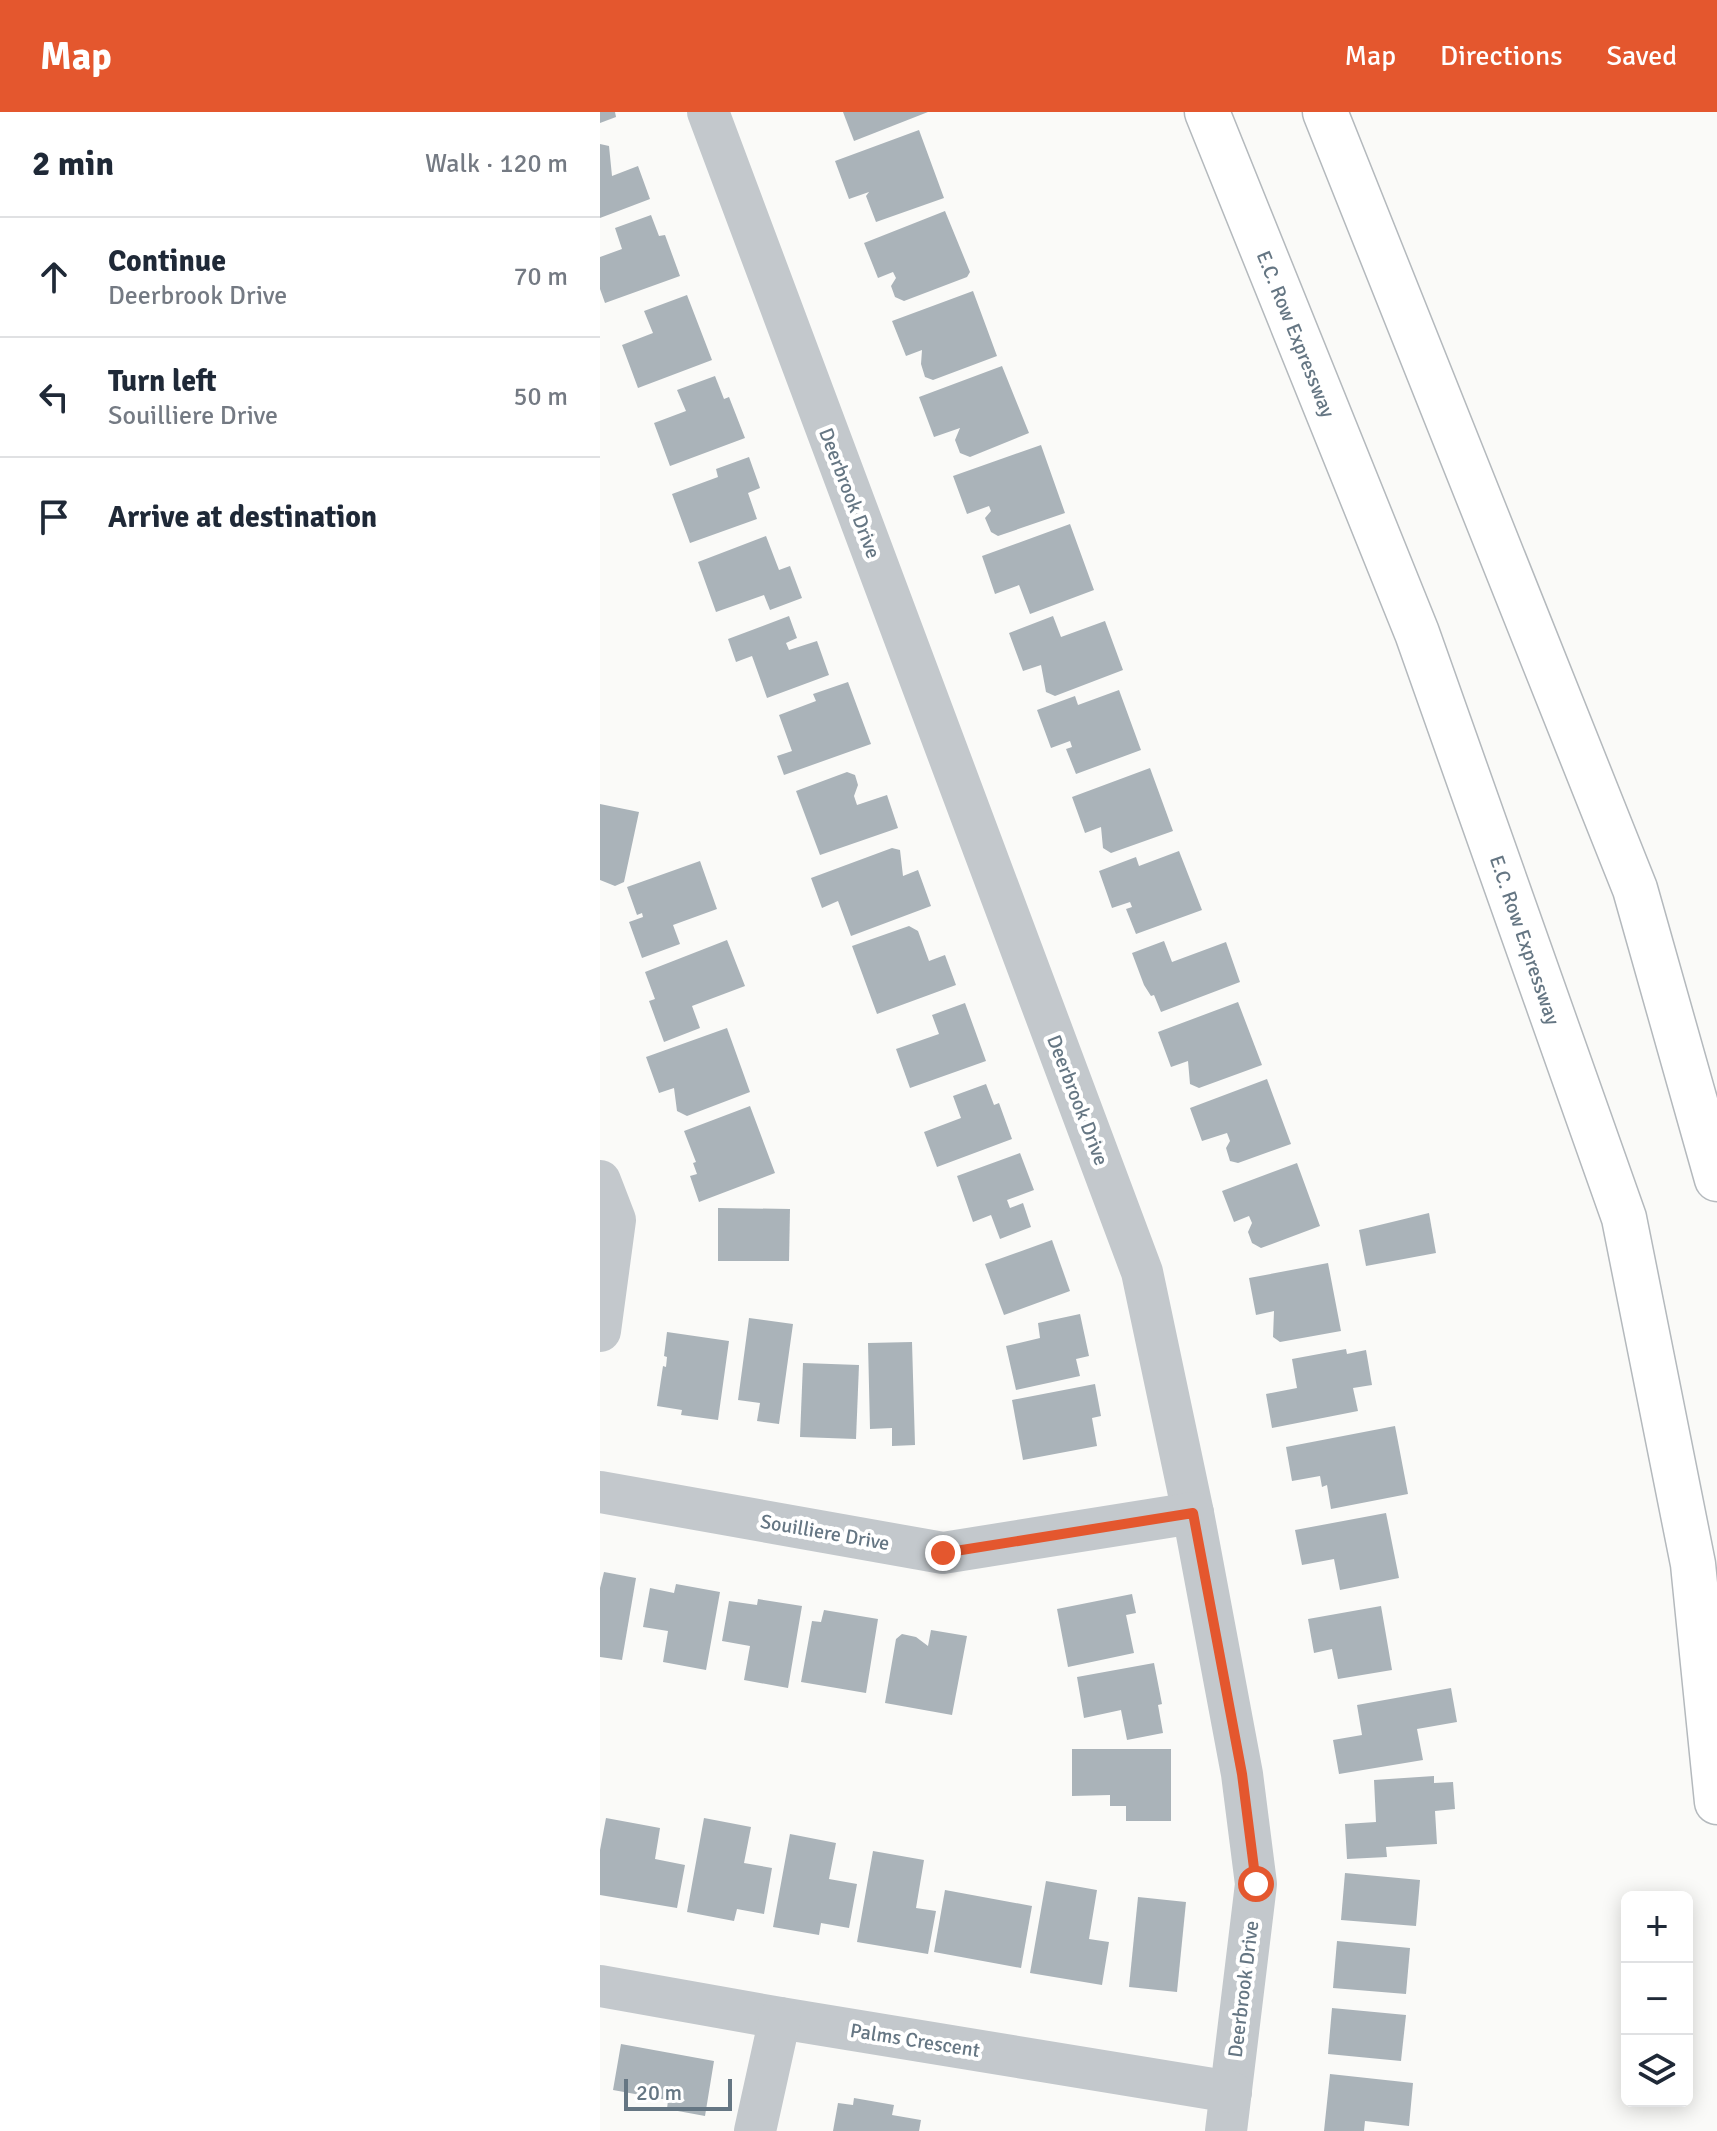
<!DOCTYPE html>
<meta charset="utf-8">
<style>
:root{--surface:#fff;--page:#f2f2f3;--text:#1f2937;--muted:#747a83;--line:#e0e1e3;--accent:#e4572e}
body{margin:0;font-family:Signika,sans-serif;background:var(--page);color:var(--text)}
.controls{position:absolute;right:24px;bottom:24px;display:grid;overflow:hidden;border-radius:12px;box-shadow:0 4px 20px #0003}
.controls button{width:72px;height:72px;display:grid;place-items:center;padding:0;border:0;border-bottom:2px solid var(--line);background:var(--surface);color:var(--text);font:40px sans-serif}
.scale{position:absolute;left:24px;bottom:20px;width:108px;box-sizing:border-box;padding-left:8px;border:4px solid #657683;border-top:0;font-size:22px;line-height:28px;white-space:nowrap;color:#657683;-webkit-text-stroke:6px #fff;paint-order:stroke}
.stop{position:absolute;width:24px;height:24px;margin:-18px;border:6px solid #e4572e;border-radius:50%;background:#fff}
.stop.end{background:#e4572e;border-color:#fff;box-shadow:0 2px 8px #0008}
.list{margin:0;padding:0;list-style:none}
h2{display:flex;justify-content:space-between;align-items:center;height:104px;margin:0;padding:0 32px;font-size:34px}
h2 small{font-size:26px;font-weight:400;color:var(--muted)}
.list li{display:grid;grid-template-columns:52px 1fr auto;gap:24px;align-items:center;box-sizing:border-box;height:120px;padding:0 32px;border-top:2px solid var(--line)}
.list b{display:block;font-size:30px;white-space:nowrap}
.list p{margin:0;font-size:26px;white-space:nowrap;color:var(--muted)}
.list em{font-size:26px;font-style:normal;color:var(--muted)}
.icon{flex:none;width:44px;height:44px;fill:none;stroke:currentColor;stroke-width:2;stroke-linecap:round;stroke-linejoin:round}
.map{position:relative;flex:none;width:1117px;height:2019px;overflow:hidden}
header{display:flex;align-items:center;gap:48px;box-sizing:border-box;height:112px;padding:0 40px;background:var(--accent);color:#fff}
header strong{font-size:38px}
nav{display:flex;gap:44px;margin-inline-start:auto;font-size:28px}
main{display:flex}
aside{flex:1;background:var(--surface)}
.map>svg:first-child{display:block}
.building{fill:#aab3b9}
.lines{fill:none;stroke-linecap:round;stroke-linejoin:round}
.highway-casing{stroke:#b4b9bd;stroke-width:47}
.street{stroke:#c3c8cc;stroke-width:42}
.highway{stroke:#fff;stroke-width:44}
.route{stroke:#e4572e;stroke-width:10}
.labels{text-anchor:middle;stroke-width:8;stroke-linejoin:round;paint-order:stroke}
.street-label{font-size:20px;fill:#657683;stroke:#fff}
</style>
<header>
<strong>Map</strong>
<nav><a>Map</a><a>Directions</a><a>Saved</a></nav>
</header>
<main>
<aside>
<h2>2 min<small>Walk · 120 m</small></h2>
<ul class="list">
<li><svg class="icon" aria-label="ahead" viewBox="0 0 24 24"><path d="M12 20V5M6 11l6-6 6 6"/></svg><div><b>Continue</b><p>Deerbrook Drive</p></div><em>70 m</em></li>
<li><svg class="icon" aria-label="left" viewBox="0 0 24 24"><path d="M17 20v-9H6M10 6l-5 5 5 5"/></svg><div><b>Turn left</b><p>Souilliere Drive</p></div><em>50 m</em></li>
<li><svg class="icon" aria-label="arrive" viewBox="0 0 24 24"><path d="M6 21V4h12l-3 4 3 4H6"/></svg><div><b>Arrive at destination</b></div></li>
</ul>
</aside>
<div class="map">
<svg width="1117" height="2019" viewBox="0 0 1117 2019">
<rect width="100%" height="100%" fill="#fafaf8"/>
<g class="building">
<polygon points="0,0 15,0 16,5 0,11"/>
<polygon points="243,0 328,0 254,29"/>
<polygon points="319,18 344,86 276,110 266,84 269,80 249,87 235,49"/>
<polygon points="0,32 9,34 12,64 38,54 50,87 0,106"/>
<polygon points="345,99 370,160 367,165 304,189 295,185 291,174 296,166 293,160 278,166 264,131"/>
<polygon points="51,103 59,124 65,123 80,164 5,191 0,177 0,145 22,137 15,116"/>
<polygon points="373,179 397,244 333,268 325,265 321,252 322,238 306,244 292,209"/>
<polygon points="87,183 112,248 38,276 22,233 53,221 44,199"/>
<polygon points="402,254 429,321 370,345 360,341 355,328 360,316 334,325 319,285"/>
<polygon points="115,264 124,287 129,285 145,326 70,354 54,311 86,299 77,278"/>
<polygon points="441,333 465,401 398,424 391,420 385,406 391,399 389,394 367,402 353,364"/>
<polygon points="149,345 160,376 148,381 157,407 90,431 72,382 118,365 116,357"/>
<polygon points="470,412 494,478 430,502 419,473 395,482 382,444"/>
<polygon points="166,424 179,458 190,454 202,486 170,498 164,483 116,500 98,450"/>
<polygon points="189,504 197,526 186,531 189,538 217,529 229,563 167,586 152,544 136,550 128,527"/>
<polygon points="453,504 461,525 505,509 523,558 455,584 446,580 441,553 423,559 409,521"/>
<polygon points="248,570 271,632 184,663 177,644 192,639 179,603 216,589 213,582"/>
<polygon points="519,578 541,638 476,662 466,637 472,635 470,629 451,636 437,598 475,584 478,593"/>
<polygon points="550,656 573,719 511,741 503,736 501,715 485,721 472,685"/>
<polygon points="247,660 255,663 258,673 254,684 257,693 287,683 298,716 220,743 196,679"/>
<polygon points="0,692 39,700 24,770 15,774 0,768"/>
<polygon points="292,736 300,738 303,764 318,758 331,794 251,824 238,789 222,796 211,766"/>
<polygon points="579,739 602,798 536,822 526,797 532,795 530,790 512,796 499,759 536,745 539,754"/>
<polygon points="100,749 117,797 73,813 80,832 42,846 29,810 43,805 42,801 37,803 27,775"/>
<polygon points="309,814 318,819 329,849 345,843 356,873 277,902 252,834"/>
<polygon points="127,828 145,874 92,894 100,916 64,930 49,889 55,887 45,860"/>
<polygon points="564,829 572,850 626,830 640,870 561,900 554,883 551,884 544,873 532,841"/>
<polygon points="638,890 662,953 599,976 590,972 588,949 571,955 558,920"/>
<polygon points="365,891 386,949 310,976 296,937 339,922 332,903"/>
<polygon points="127,916 150,980 87,1004 77,999 74,976 59,981 46,945"/>
<polygon points="667,967 691,1032 638,1051 630,1049 626,1036 630,1029 627,1021 602,1029 590,996"/>
<polygon points="386,972 394,993 399,991 412,1027 337,1055 324,1020 361,1006 353,984"/>
<polygon points="150,994 175,1061 99,1090 90,1064 97,1062 93,1051 96,1050 84,1019"/>
<polygon points="420,1041 434,1078 407,1088 410,1096 423,1091 431,1115 400,1127 391,1103 373,1110 357,1064"/>
<polygon points="697,1051 720,1114 661,1136 652,1131 648,1120 652,1111 649,1104 634,1110 622,1079"/>
<polygon points="118,1096 190,1097 189,1149 118,1149"/>
<polygon points="829,1101 836,1141 766,1154 759,1118"/>
<polygon points="452,1128 470,1179 404,1203 385,1152"/>
<polygon points="728,1151 741,1219 680,1230 673,1225 674,1199 656,1203 649,1166"/>
<polygon points="480,1202 489,1244 476,1247 480,1264 416,1278 406,1234 440,1226 438,1211"/>
<polygon points="149,1206 193,1212 179,1312 157,1309 160,1291 138,1288"/>
<polygon points="67,1220 129,1229 118,1308 81,1303 82,1298 57,1294 63,1254 66,1255 67,1245 64,1244"/>
<polygon points="312,1230 315,1333 292,1334 292,1316 270,1317 268,1231"/>
<polygon points="746,1237 747,1242 766,1238 772,1273 753,1276 758,1299 672,1316 666,1282 697,1276 692,1247"/>
<polygon points="203,1251 259,1253 256,1327 200,1325"/>
<polygon points="495,1272 501,1304 492,1306 497,1334 423,1348 412,1288"/>
<polygon points="795,1314 808,1382 731,1397 727,1373 722,1375 720,1364 692,1369 686,1335"/>
<polygon points="786,1401 799,1466 740,1478 734,1447 702,1453 695,1418"/>
<polygon points="4,1460 36,1466 22,1548 0,1545 0,1476"/>
<polygon points="76,1472 120,1480 106,1558 63,1550 68,1519 43,1515 50,1476 74,1481"/>
<polygon points="532,1482 536,1501 526,1503 534,1541 468,1555 457,1497"/>
<polygon points="158,1487 202,1494 188,1576 144,1568 150,1534 122,1529 129,1489 157,1493"/>
<polygon points="781,1494 792,1558 738,1567 732,1537 714,1541 708,1507"/>
<polygon points="224,1498 278,1507 266,1581 201,1570 212,1509 221,1510"/>
<polygon points="331,1518 367,1524 352,1603 285,1591 296,1527 302,1522 316,1525 328,1534"/>
<polygon points="554,1551 562,1592 558,1593 563,1621 527,1628 521,1598 484,1606 477,1565"/>
<polygon points="851,1576 857,1610 817,1617 823,1648 739,1662 733,1628 762,1623 757,1593"/>
<polygon points="472,1637 571,1637 571,1709 526,1709 526,1694 510,1694 510,1683 472,1684"/>
<polygon points="834,1664 834,1671 853,1670 855,1697 835,1699 837,1732 786,1735 787,1745 747,1747 745,1712 776,1710 774,1668"/>
<polygon points="6,1706 60,1716 55,1747 85,1753 77,1796 0,1783 0,1738"/>
<polygon points="104,1706 151,1715 144,1751 172,1756 164,1802 137,1797 134,1809 87,1800"/>
<polygon points="190,1722 236,1731 229,1767 257,1772 249,1816 221,1811 219,1823 173,1815"/>
<polygon points="273,1739 324,1748 316,1796 336,1799 328,1842 257,1830"/>
<polygon points="745,1761 820,1768 816,1814 741,1808"/>
<polygon points="446,1769 497,1778 489,1827 509,1830 502,1873 430,1861"/>
<polygon points="345,1778 432,1794 421,1856 334,1840"/>
<polygon points="538,1785 586,1790 577,1880 529,1875"/>
<polygon points="737,1829 810,1836 806,1882 733,1876"/>
<polygon points="732,1896 806,1903 801,1949 728,1942"/>
<polygon points="21,1932 114,1949 105,2004 67,1997 68,1988 13,1978"/>
<polygon points="730,1962 813,1971 809,2014 765,2009 764,2019 724,2019"/>
<polygon points="254,1986 294,1993 292,2003 321,2008 319,2019 233,2019 238,1991 253,1993"/>
</g>
<g class="lines">
<defs>
<g id="highway">
<polyline points="607,0 817,521 1024,1106 1093,1452 1117,1690"/>
<polyline points="725,0 1035,777 1117,1067"/>
</g>
</defs>
<use href="#highway" class="highway-casing"/>
<g class="street">
<polyline points="108,0 542,1160 593,1401 642,1662 656,1772 626,2019"/>
<polyline points="0,1069 15,1108 0,1219"/>
<polyline points="0,1380 343,1441 593,1401"/>
<polyline points="0,1874 180,1906 631,1980"/>
<polyline points="155,2019 180,1906"/>
</g>
<use href="#highway" class="highway"/>
</g>
<g class="lines">
<polyline class="route" points="343,1441 593,1401 642,1662 656,1772"/>
</g>
<g class="labels">
<g class="street-label">
<text transform="translate(696 222) rotate(68)" y="7">E.C. Row Expressway</text>
<text transform="translate(250 381) rotate(69)" y="7">Deerbrook Drive</text>
<text transform="translate(925 828) rotate(71)" y="7">E.C. Row Expressway</text>
<text transform="translate(478 988) rotate(69)" y="7">Deerbrook Drive</text>
<text transform="translate(225 1420) rotate(10)" y="7">Souilliere Drive</text>
<text transform="translate(643 1877) rotate(-83)" y="7">Deerbrook Drive</text>
<text transform="translate(315 1928) rotate(9)" y="7">Palms Crescent</text>
</g>
</g>
</svg>
<div class="controls">
<button>+</button>
<button>−</button>
<button><svg class="icon" aria-label="layers" viewBox="0 0 24 24"><path d="M12 4l9 5-9 5-9-5zM3 14l9 5 9-5"/></svg></button>
</div>
<div class="scale">20 m</div>
<div class="stop" style="left:656px;top:1772px"></div>
<div class="stop end" style="left:343px;top:1441px"></div>
</div>
</main>
